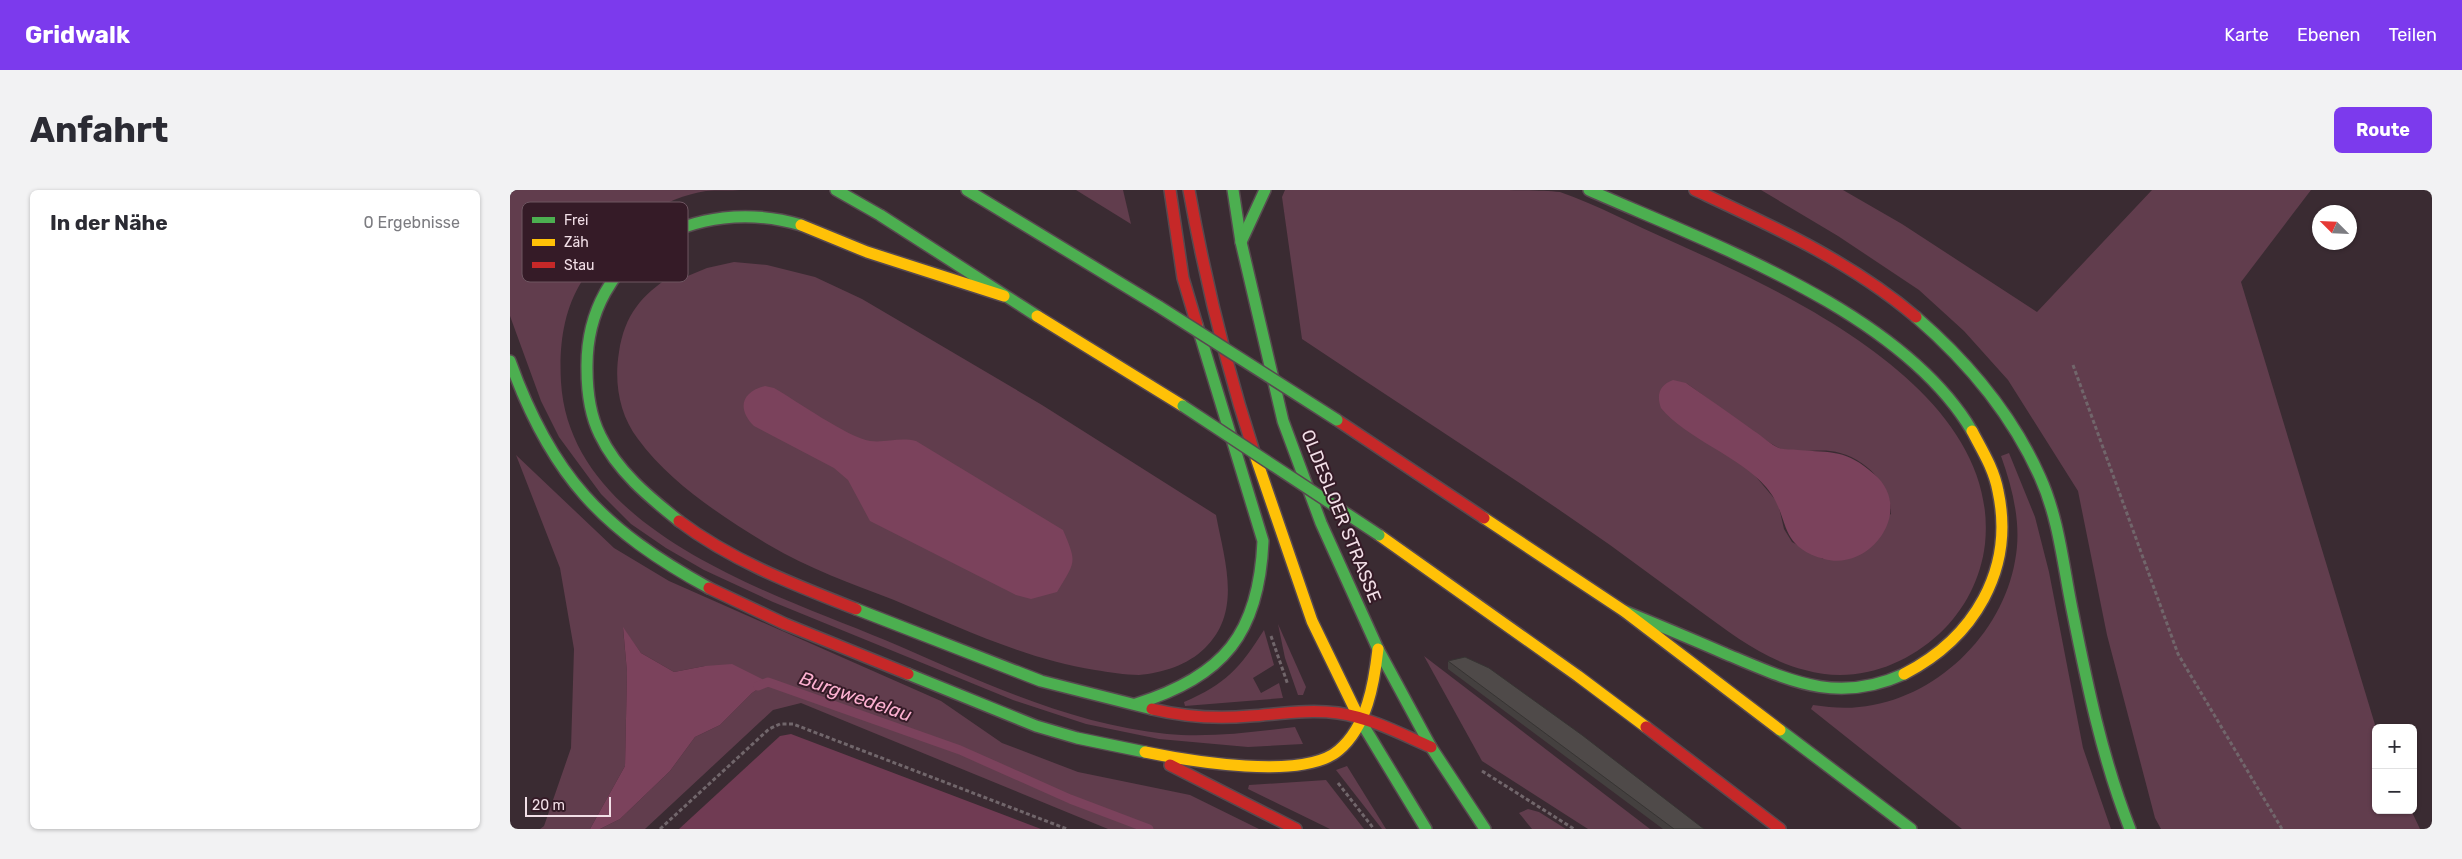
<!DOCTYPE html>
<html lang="de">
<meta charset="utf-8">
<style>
:root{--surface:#fff;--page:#f2f2f3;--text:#2b2b33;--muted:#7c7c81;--line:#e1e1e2;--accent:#7c3aed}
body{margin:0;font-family:Rubik,sans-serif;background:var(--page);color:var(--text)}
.controls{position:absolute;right:15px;bottom:15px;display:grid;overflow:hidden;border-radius:8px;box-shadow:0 1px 4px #0004}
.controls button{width:45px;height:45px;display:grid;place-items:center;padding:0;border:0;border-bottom:1px solid var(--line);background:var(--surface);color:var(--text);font:25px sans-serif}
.compass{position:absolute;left:1802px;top:15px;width:45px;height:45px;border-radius:50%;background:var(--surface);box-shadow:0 1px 4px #0004;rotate:294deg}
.scale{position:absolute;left:15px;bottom:12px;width:86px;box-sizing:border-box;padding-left:5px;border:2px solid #f2dfe7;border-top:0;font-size:14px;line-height:18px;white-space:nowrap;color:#f2dfe7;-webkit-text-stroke:4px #351b27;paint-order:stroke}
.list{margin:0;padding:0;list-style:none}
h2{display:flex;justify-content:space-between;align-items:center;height:65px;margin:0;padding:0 20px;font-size:21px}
h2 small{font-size:16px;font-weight:400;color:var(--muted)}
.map{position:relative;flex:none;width:1922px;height:639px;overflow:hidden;border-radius:8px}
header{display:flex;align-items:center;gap:30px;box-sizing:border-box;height:70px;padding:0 25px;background:var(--accent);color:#fff}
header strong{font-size:24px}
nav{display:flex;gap:28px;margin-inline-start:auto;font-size:18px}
.intro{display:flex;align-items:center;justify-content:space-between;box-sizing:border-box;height:120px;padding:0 30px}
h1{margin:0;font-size:35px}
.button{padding:12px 22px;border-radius:8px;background:var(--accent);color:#fff;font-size:18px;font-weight:700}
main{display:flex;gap:30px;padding:0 30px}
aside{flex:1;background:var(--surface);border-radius:8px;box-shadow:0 1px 4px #0004}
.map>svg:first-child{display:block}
.green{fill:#613d4d;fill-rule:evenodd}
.forest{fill:#703b53}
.water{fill:#7b425c}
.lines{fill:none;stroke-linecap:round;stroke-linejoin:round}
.stream{stroke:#7b425c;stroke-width:9}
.fast-casing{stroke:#57494f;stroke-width:14}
.slow-casing{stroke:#57494f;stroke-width:14}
.jam-casing{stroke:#57494f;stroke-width:14}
.path{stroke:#71666b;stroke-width:3;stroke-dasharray:4 2.5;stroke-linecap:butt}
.fast{stroke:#4caf50;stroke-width:11}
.slow{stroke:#ffc107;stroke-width:11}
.jam{stroke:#c62828;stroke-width:11}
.fast-bridge-casing{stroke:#57494f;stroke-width:14;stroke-linecap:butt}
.fast-bridge{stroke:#4caf50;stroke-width:11}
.wall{fill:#44403f}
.building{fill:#4f4a49;stroke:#373433}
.labels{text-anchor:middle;stroke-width:4;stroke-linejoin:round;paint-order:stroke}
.street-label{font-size:18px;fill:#f2dfe7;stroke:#351b27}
.water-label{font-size:19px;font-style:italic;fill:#fcb0d0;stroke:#351b27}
.key{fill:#351b27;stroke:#6e5661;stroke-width:1}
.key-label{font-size:14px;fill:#f2dfe7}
</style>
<header>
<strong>Gridwalk</strong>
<nav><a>Karte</a><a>Ebenen</a><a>Teilen</a></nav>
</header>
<div class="intro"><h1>Anfahrt</h1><a class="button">Route</a></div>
<main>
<aside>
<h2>In der Nähe<small>0 Ergebnisse</small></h2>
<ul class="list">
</ul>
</aside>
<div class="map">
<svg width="1922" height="639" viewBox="0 0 1922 639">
<rect width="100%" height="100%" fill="#3a2b32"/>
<g class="green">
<path d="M0,0H231C220,1 207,0 196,1C143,10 99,46 72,91C53,121 49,157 51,192C60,341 260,402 375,450C466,489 558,534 657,544C699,548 743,542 785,537L793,554L738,557L649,549L576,534L503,510L263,412L194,380L156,358L121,334L91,304L49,247L31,211L0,126Z"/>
<polygon points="566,0 613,0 621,34"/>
<path d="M775,0C841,0 907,0 973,0C995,0 1031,0 1050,2C1088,15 1124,35 1161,51C1276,103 1491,199 1475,354C1471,388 1455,420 1429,444C1393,477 1344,494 1295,480C1255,470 1223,445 1190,421C1160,399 1130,377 1100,355C999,284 895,218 792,149L772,7ZM1176,193C1205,213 1237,240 1267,257C1281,265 1305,259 1320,261C1351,264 1382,293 1381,324L1313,369L1282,352L1274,339L1268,313L1247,288Z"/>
<polygon points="1251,0 1333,0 1392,34 1527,122 1642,0 1801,0 1731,92 1866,538 1866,620 1901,620 1910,639 1651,639 1645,628 1597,445 1568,301 1498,190 1454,141 1409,100 1328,46"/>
<path d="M224,72L257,75L305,87L352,109L532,215L706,325C714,369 733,421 695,458C678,475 652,483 629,485C615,485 599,482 585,480C515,469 449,437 384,410C343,394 297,378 259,355C213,327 161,294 128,249C109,224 104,192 109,162C115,124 131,106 162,85L168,90L197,78Z"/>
<path d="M1499,263L1525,327L1539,382L1573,558L1601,639H1452L1301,519L1303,515C1318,517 1333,519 1349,517C1425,510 1492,445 1505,371C1512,335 1503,300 1491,266Z"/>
<polygon points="6,265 104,358 159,391 431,511 492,553 568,582 680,605 749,639 598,639 291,513 263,520 135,639 90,639 110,629 160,581 185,547 210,535 242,503 257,492 195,476 164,482 131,463 113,438 117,482 115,576 80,639 30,639 34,636 61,558 64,459 50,378"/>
<polygon points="768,434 796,497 793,505 788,505 775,468"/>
<path d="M754,440L764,475L743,488L751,503L769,493L773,508L675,516L674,512C716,494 730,478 754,440Z"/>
<polygon points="914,466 1140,639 1078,639 972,571"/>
<polygon points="837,576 876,639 872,639 826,580"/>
<polygon points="816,590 854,639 820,639 738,599 739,595"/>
<polygon points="1018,619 1029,622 1056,639 1022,639 1009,623"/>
</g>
<polygon class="forest" points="281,544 531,639 169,639 270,546"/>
<g class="water">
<path d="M1163,190L1176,193C1199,209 1222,225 1244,241C1252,246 1261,255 1269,258C1274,260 1282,259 1288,260C1322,263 1336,259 1364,284C1406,320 1360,382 1314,369C1265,355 1282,327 1256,297C1231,267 1175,248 1151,218C1146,204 1150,195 1163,190Z"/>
<path d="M255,196L264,198C285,210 339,248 360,251C376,253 389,247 406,251L553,340C567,373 566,371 547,402L521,409L506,405L360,331L338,290L324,278L244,236C227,219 231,202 255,196Z"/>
<polygon points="113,437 131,463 164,482 195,476 222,474 258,492 242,503 210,535 185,547 160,581 110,629 90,639 80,639 115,576 117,482"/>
</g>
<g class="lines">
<polyline class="stream" points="248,496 258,492 450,560 560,609 639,639"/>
<defs>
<g id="fast">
<polyline points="326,0 370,25 527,126"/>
<polyline points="457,0 648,116"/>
<polyline points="723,0 731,52 773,231 811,333 868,459"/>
<path d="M1079,0C1201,54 1391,121 1462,241"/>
<polyline points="731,52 755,0"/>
<path d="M1406,127C1458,172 1502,224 1530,287C1549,329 1553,375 1562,419C1577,494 1592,568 1620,639"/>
<path d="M0,171C41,286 93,340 199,398"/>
<path d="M169,331C139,307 107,281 90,245C80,225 77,201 77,179C75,62 187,4 291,35"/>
<polyline points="346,419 531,491 642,519"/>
<path d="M1114,421C1148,435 1182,449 1216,464C1279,490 1326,515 1394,484"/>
<polyline points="868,459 921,557 975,639"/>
<polyline points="398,484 526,536 567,548 635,562"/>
<path d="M626,514C714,486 749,444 753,351L687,135"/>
<polyline points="850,530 916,639"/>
<polyline points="1270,540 1401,639"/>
</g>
<g id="slow">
<polyline points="291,35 357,62 494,106"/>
<polyline points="527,126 673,216"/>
<polyline points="744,262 802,431 850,530"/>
<polyline points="974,328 1114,421 1270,540"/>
<polyline points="869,345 1068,486 1136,537"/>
<path d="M1394,484C1464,448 1505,380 1488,301C1484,279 1472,260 1462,241"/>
<path d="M635,562C679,571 794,591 829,560C857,536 864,494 868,459"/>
</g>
<g id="jam">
<polyline points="660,0 673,88 687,135"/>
<path d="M679,0C695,89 716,176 744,262"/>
<path d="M1185,0C1262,36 1340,71 1406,127"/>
<polyline points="827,230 974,328"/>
<path d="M169,331C222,371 285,395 346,419"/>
<polyline points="199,398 275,434 398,484"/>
<path d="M642,519C675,527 707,529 740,526C769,524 799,519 828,523C861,528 891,544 921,557"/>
<polyline points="1136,537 1270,639"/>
<polyline points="660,575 786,639"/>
</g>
</defs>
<use href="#fast" class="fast-casing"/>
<use href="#slow" class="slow-casing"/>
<use href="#jam" class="jam-casing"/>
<g class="path">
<polyline points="1563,175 1668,464 1772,639"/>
<polyline points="761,446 778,495"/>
<polyline points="972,581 1064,639"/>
<polyline points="828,593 864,639"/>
<polyline points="150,639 259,539 270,534 283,534 557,639"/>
</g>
<use href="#fast" class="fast"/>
<use href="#slow" class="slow"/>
<use href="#jam" class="jam"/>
<defs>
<g id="fast-bridge">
<polyline points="648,116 827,230"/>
<polyline points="673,216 869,345"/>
</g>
</defs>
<use href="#fast-bridge" class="fast-bridge-casing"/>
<use href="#fast-bridge" class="fast-bridge"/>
</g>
<polygon class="wall" points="938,471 1194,639 1153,639 938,479"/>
<polygon class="building" points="955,467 979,478 1072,545 1194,639 1164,639 938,471"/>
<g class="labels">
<g class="street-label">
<text transform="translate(831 326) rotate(68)" y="6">OLDESLOER STRASSE</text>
</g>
<g class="water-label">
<text transform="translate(346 506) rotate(19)" y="7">Burgwedelau</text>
</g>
</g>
<rect x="12" y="12" width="166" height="80" rx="8" class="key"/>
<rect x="22" y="27" width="23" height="6" fill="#4caf50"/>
<rect x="22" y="49" width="23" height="7" fill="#ffc107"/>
<rect x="22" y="72" width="23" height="6" fill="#c62828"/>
<g class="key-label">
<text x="54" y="35">Frei</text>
<text x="54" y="57">Zäh</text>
<text x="54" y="80">Stau</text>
</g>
</svg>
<div class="controls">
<button>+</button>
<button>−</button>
</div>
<svg class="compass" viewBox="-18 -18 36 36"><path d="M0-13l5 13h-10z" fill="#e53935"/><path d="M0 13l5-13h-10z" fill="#7c7c81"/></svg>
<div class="scale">20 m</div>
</div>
</main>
